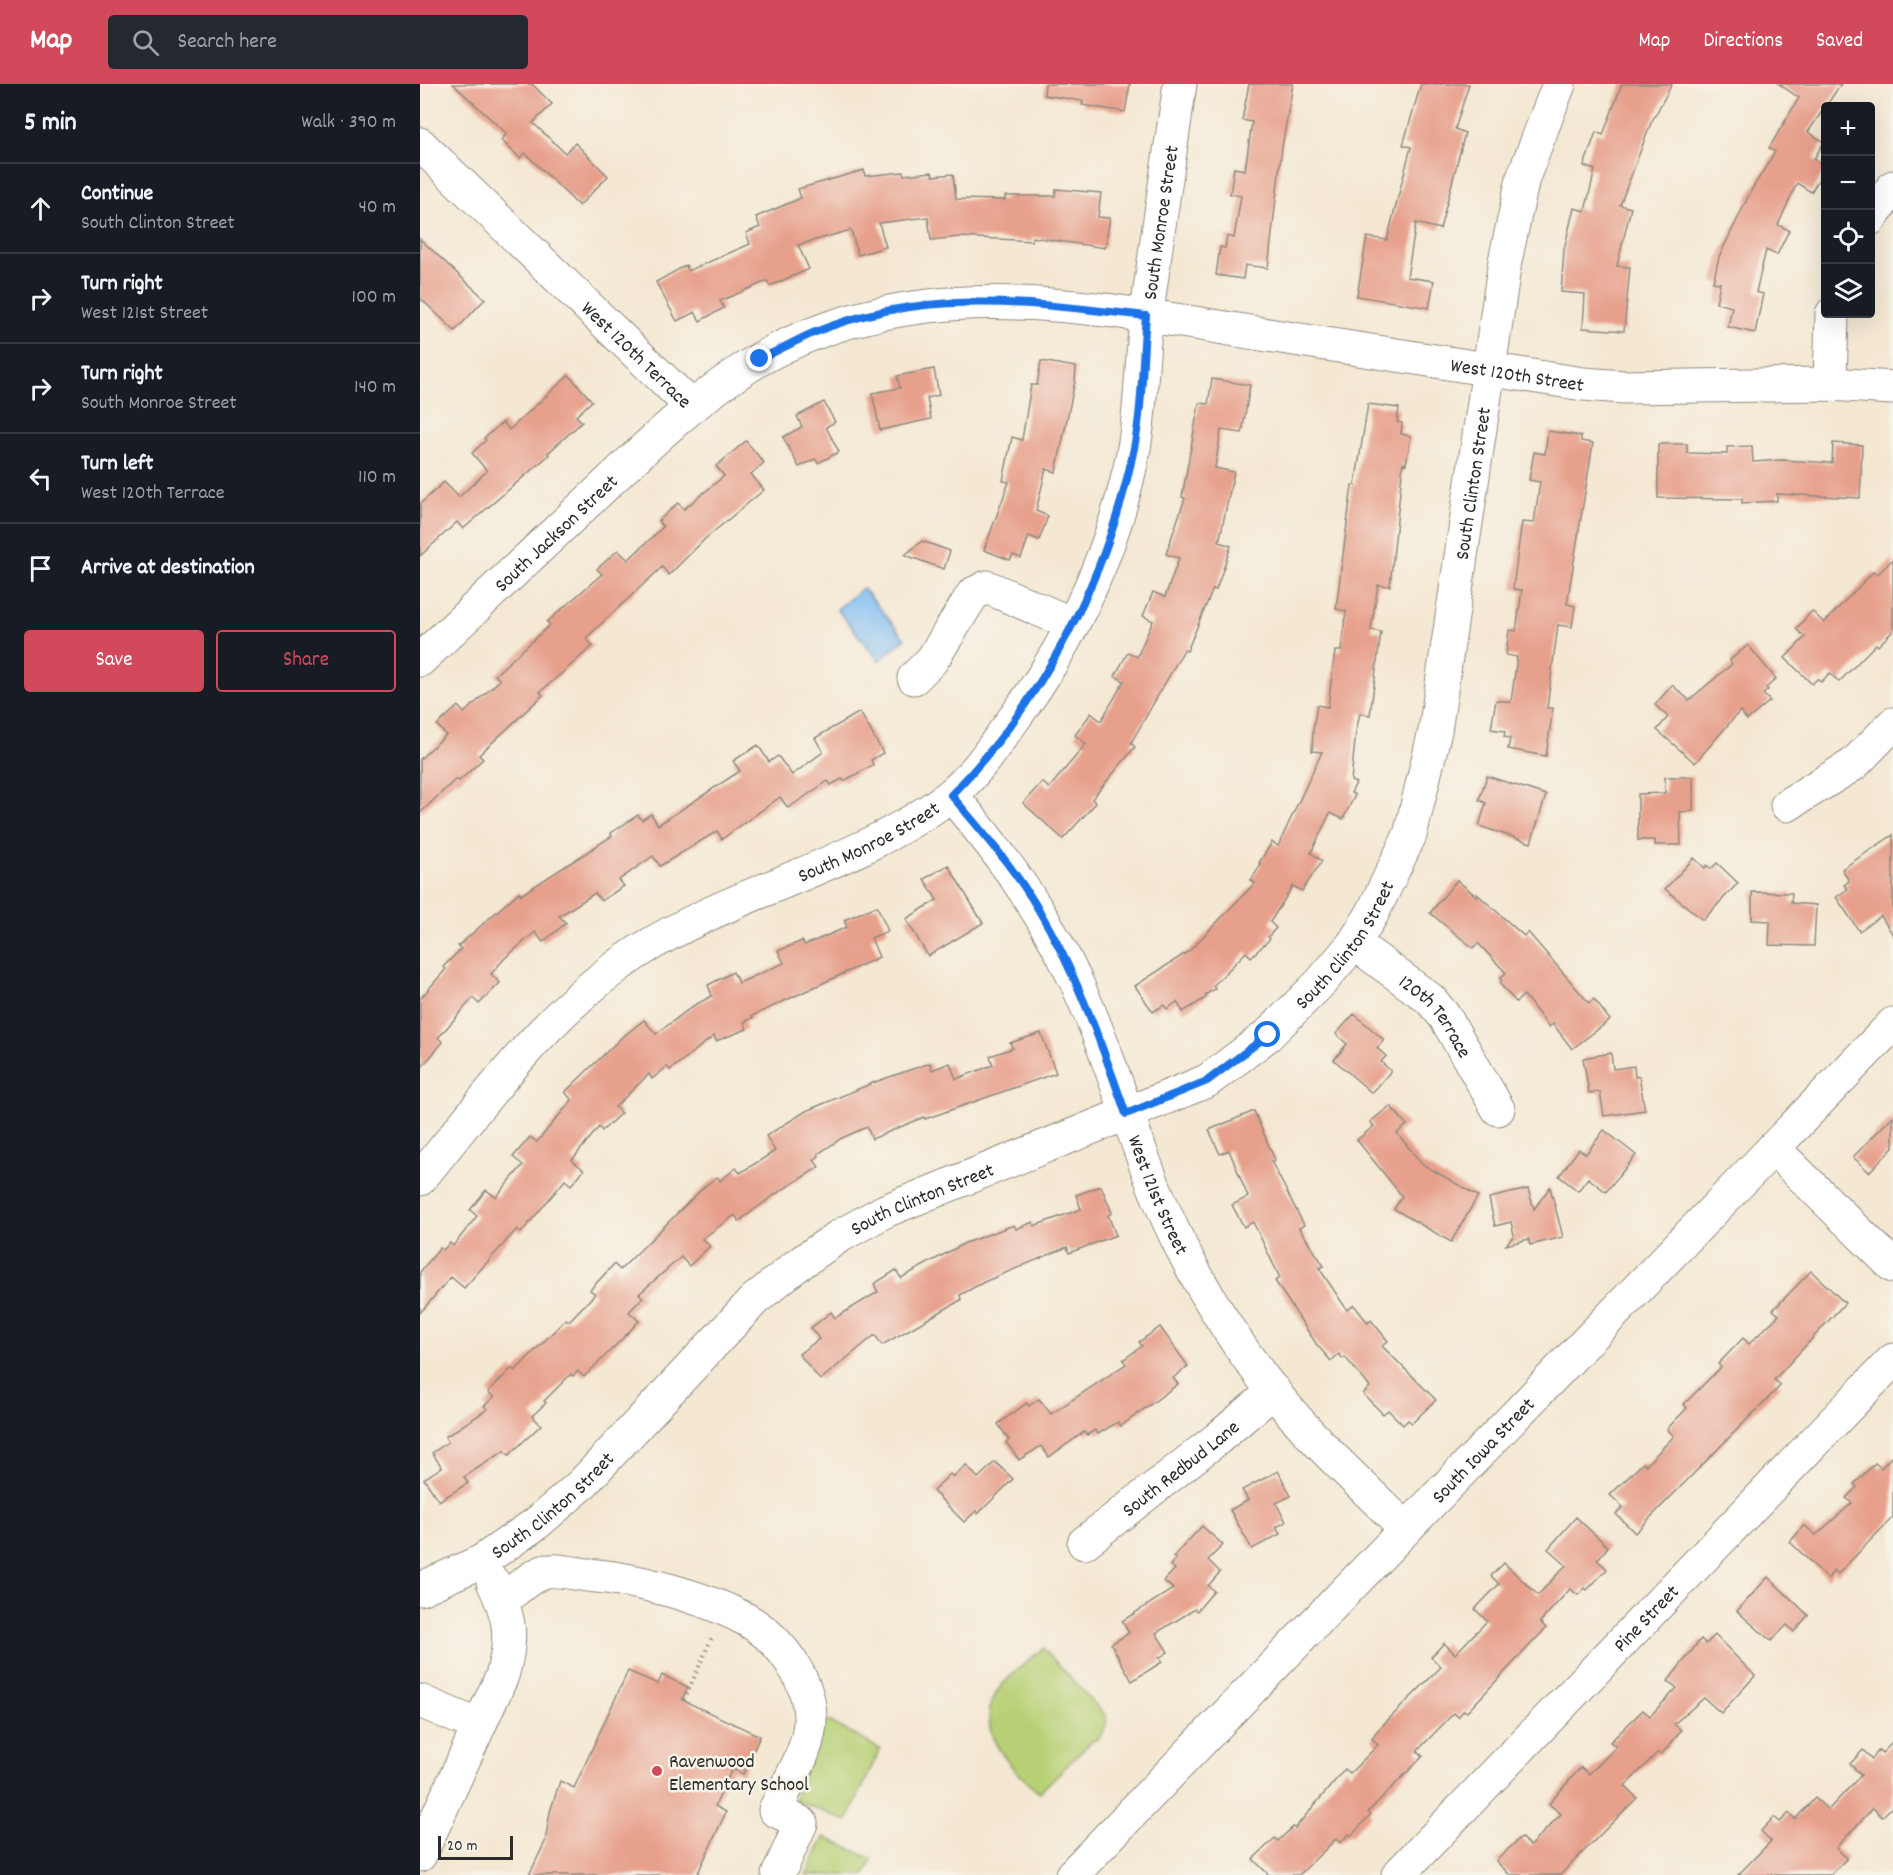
<!DOCTYPE html>
<meta charset="utf-8">
<style>
:root{--surface:#171b24;--page:#242831;--text:#f1f3f6;--muted:#9ea1a6;--line:#363941;--accent:#d1495b}
body{margin:0;font-family:Dekko,sans-serif;background:var(--page);color:var(--text)}
.controls{position:absolute;right:18px;top:18px;display:grid;overflow:hidden;border-radius:6px;box-shadow:0 6px 24px #0002}
.controls button{width:54px;height:54px;display:grid;place-items:center;padding:0;border:0;border-bottom:2px solid var(--line);background:var(--surface);color:var(--text);font:30px sans-serif}
.scale{position:absolute;left:18px;bottom:15px;width:75px;box-sizing:border-box;padding-left:6px;border:3px solid #2b2b2b;border-top:0;font-size:16px;line-height:21px;white-space:nowrap;color:#2b2b2b;-webkit-text-stroke:4px #f7f3e8;paint-order:stroke}
.stop{position:absolute;width:18px;height:18px;margin:-14px;border:4px solid #1a73e8;border-radius:50%;background:#fff}
.stop.end{background:#1a73e8;border-color:#fff;box-shadow:0 2px 6px #0008}
.list{margin:0;padding:0;list-style:none}
h2{display:flex;justify-content:space-between;align-items:center;height:78px;margin:0;padding:0 24px;font-size:26px}
h2 small{font-size:20px;font-weight:400;color:var(--muted)}
.list li{display:grid;grid-template-columns:39px 1fr auto;gap:18px;align-items:center;box-sizing:border-box;height:90px;padding:0 24px;border-top:2px solid var(--line)}
.list b{display:block;font-size:22px;white-space:nowrap}
.list p{margin:0;font-size:20px;white-space:nowrap;color:var(--muted)}
.list em{font-size:20px;font-style:normal;color:var(--muted)}
.actions{display:flex;gap:12px;padding:18px 24px}
.actions a{flex:1;padding:14px 0;border:2px solid var(--accent);border-radius:6px;text-align:center;font-size:21px;color:var(--accent)}
.actions .main{background:var(--accent);color:#fff}
.icon{flex:none;width:33px;height:33px;fill:none;stroke:currentColor;stroke-width:2;stroke-linecap:round;stroke-linejoin:round}
.map{position:relative;flex:none;width:1473px;height:1791px;overflow:hidden}
header{display:flex;align-items:center;gap:36px;box-sizing:border-box;height:84px;padding:0 30px;background:var(--accent);color:#fff}
header strong{font-size:28px}
nav{display:flex;gap:33px;margin-inline-start:auto;font-size:21px}
.search{width:420px;height:54px;background:var(--page);display:flex;align-items:center;gap:15px;box-sizing:border-box;padding:0 21px;border-radius:6px;color:var(--muted);font-size:22px}
main{display:flex}
aside{flex:1;background:var(--surface)}
.map>svg:first-child{display:block}
.green{fill:#b7d075;stroke:#717e50;stroke-width:1.5}
.water{fill:#81bef4;stroke:#567490;stroke-width:1.5}
.building{fill:#e7a08c}
.lines{fill:none;stroke-linecap:round;stroke-linejoin:round}
.minor-casing{stroke:#908a7f;stroke-width:35}
.path{stroke:#908a7f;stroke-width:4;stroke-dasharray:1.5 4.5;stroke-linecap:butt}
.minor{stroke:#fff;stroke-width:33}
.route{stroke:#1a73e8;stroke-width:8}
.poi-dot{fill:#d1495b;stroke:#f7f3e8;stroke-width:2}
.labels{text-anchor:middle;stroke-width:5;stroke-linejoin:round;paint-order:stroke}
.street-label{font-size:20px;fill:#2b2b2b;stroke:#f7f3e8}
.poi-label{font-size:20px;fill:#2b2b2b;stroke:#f7f3e8;text-anchor:start}
</style>
<header>
<strong>Map</strong>
<div class="search"><svg class="icon" aria-label="search" viewBox="0 0 24 24"><circle cx="10" cy="10" r="6"/><path d="M15 15l6 6"/></svg>Search here</div>
<nav><a>Map</a><a>Directions</a><a>Saved</a></nav>
</header>
<main>
<aside>
<h2>5 min<small>Walk · 390 m</small></h2>
<ul class="list">
<li><svg class="icon" aria-label="ahead" viewBox="0 0 24 24"><path d="M12 20V5M6 11l6-6 6 6"/></svg><div><b>Continue</b><p>South Clinton Street</p></div><em>40 m</em></li>
<li><svg class="icon" aria-label="right" viewBox="0 0 24 24"><path d="M7 20v-9h11M14 6l5 5-5 5"/></svg><div><b>Turn right</b><p>West 121st Street</p></div><em>100 m</em></li>
<li><svg class="icon" aria-label="right" viewBox="0 0 24 24"><path d="M7 20v-9h11M14 6l5 5-5 5"/></svg><div><b>Turn right</b><p>South Monroe Street</p></div><em>140 m</em></li>
<li><svg class="icon" aria-label="left" viewBox="0 0 24 24"><path d="M17 20v-9H6M10 6l-5 5 5 5"/></svg><div><b>Turn left</b><p>West 120th Terrace</p></div><em>110 m</em></li>
<li><svg class="icon" aria-label="arrive" viewBox="0 0 24 24"><path d="M6 21V4h12l-3 4 3 4H6"/></svg><div><b>Arrive at destination</b></div></li>
</ul>
<div class="actions"><a class="main">Save</a><a>Share</a></div>
</aside>
<div class="map">
<svg width="1473" height="1791" viewBox="0 0 1473 1791">
<rect width="100%" height="100%" fill="#f7f3e8"/>
<filter id="ink" filterUnits="userSpaceOnUse"><feTurbulence type="fractalNoise" baseFrequency=".0167" numOctaves="2"/><feDisplacementMap in="SourceGraphic" scale="12" xChannelSelector="R" yChannelSelector="G"/><feConvolveMatrix kernelMatrix="1 2 1 2 8 2 1 2 1" color-interpolation-filters="sRGB"/></filter>
<filter id="wash" filterUnits="userSpaceOnUse"><feTurbulence type="fractalNoise" baseFrequency=".008" numOctaves="4" result="noise"/><feDisplacementMap in="SourceGraphic" scale="24" xChannelSelector="R" yChannelSelector="G"/><feGaussianBlur stdDeviation="1.35" result="paint"/><feColorMatrix in="noise" values="0 0 0 0 0 0 0 0 0 0 0 0 0 0 0 0 0 1.4 0 .05"/><feComposite in="paint" operator="in"/></filter>
<g filter="url(#wash)">
<rect width="100%" height="100%" fill="#f4e8d3"/>
<g class="green">
<path d="M623,1564L686,1632C688,1642 683,1649 676,1656L672,1657L619,1709C591,1683 551,1648 578,1606C589,1591 609,1577 623,1564Z"/>
<polygon points="405,1635 460,1665 427,1737 374,1716"/>
<polygon points="404,1753 452,1775 445,1791 386,1791"/>
</g>
<polygon class="water" points="443,504 485,555 459,577 417,525"/>
<g id="blocks">
<g class="building">
<polygon points="33,0 112,0 132,20 113,39 145,69 155,59 188,92 159,122 105,69 100,74 81,56 87,50"/>
<polygon points="625,0 710,0 705,28 662,21 663,17 624,11"/>
<polygon points="829,0 873,0 862,63 848,184 825,181 823,195 796,191 800,163 805,164 807,152 814,154 821,112 810,110 814,84 825,86 832,38 822,36"/>
<polygon points="1001,0 1049,0 1035,45 1045,49 1020,145 996,139 987,193 1014,197 1009,224 937,212 947,153 967,156 991,63 983,61"/>
<polygon points="1202,0 1252,0 1231,39 1200,121 1211,124 1197,182 1210,183 1204,247 1163,244 1165,210 1141,208 1144,165 1154,124 1165,127 1175,86 1164,82 1176,48 1183,51"/>
<polygon points="1359,0 1421,0 1388,48 1404,58 1394,75 1406,84 1391,108 1377,99 1358,141 1369,146 1357,171 1346,166 1336,208 1343,210 1335,249 1308,243 1312,223 1296,219 1300,199 1293,198 1299,173 1332,105 1355,68 1349,64 1379,14"/>
<polygon points="444,86 445,92 483,88 484,91 512,88 513,92 533,90 536,115 585,116 585,112 635,112 636,105 681,109 678,133 690,134 685,164 612,153 612,157 539,153 511,156 508,133 459,139 466,163 438,171 431,146 378,161 389,185 350,202 347,197 300,217 304,224 280,237 275,228 257,237 236,198 266,181 268,187 330,160 326,149 340,143 336,133 381,114 378,105"/>
<polygon points="0,155 65,215 35,247 0,214"/>
<polygon points="621,277 656,283 655,297 636,388 626,385 616,427 628,432 619,456 609,452 601,474 593,471 590,476 564,466 589,398 583,397 592,353 602,356 611,301 617,301"/>
<polygon points="514,285 519,311 507,314 511,335 460,346 452,309 480,304 477,292"/>
<polygon points="149,291 172,317 156,332 162,338 128,369 129,371 43,445 37,438 0,472 0,420 24,398 39,413 67,387 52,369 66,356 64,354 83,338 89,346"/>
<polygon points="792,295 830,301 822,349 801,346 795,384 814,388 799,458 811,462 796,506 793,505 767,567 764,566 711,659 715,663 672,715 676,719 643,755 603,719 622,698 629,704 666,660 655,651 671,629 681,637 704,597 695,592 708,568 717,573 733,537 723,532 733,508 745,513 759,474 746,470 765,414 762,413 779,319 788,320"/>
<polygon points="404,318 415,338 406,343 419,368 398,379 395,375 379,383 363,353 382,343 377,332"/>
<polygon points="948,320 979,324 977,338 982,339 981,350 991,352 986,380 983,379 970,502 958,501 951,546 961,548 950,631 940,629 936,647 931,697 936,699 931,709 935,711 923,735 910,729 891,769 902,777 882,807 873,802 850,838 856,844 848,853 850,855 831,873 826,868 793,902 795,905 785,911 787,913 763,928 757,918 747,925 744,921 733,928 715,902 769,867 835,799 831,796 841,780 839,779 852,758 858,762 902,668 892,667 893,646 897,621 908,623 915,567 921,567 926,527 916,525 932,401 935,401"/>
<polygon points="1128,347 1161,352 1161,357 1173,359 1147,520 1155,522 1152,543 1138,541 1127,624 1133,624 1126,672 1088,665 1090,654 1084,653 1085,647 1071,645 1076,616 1091,618 1097,573 1086,571 1089,546 1096,547 1102,506 1093,505 1098,466 1102,438 1114,439 1120,398 1109,396 1114,368 1125,370"/>
<polygon points="326,357 344,379 331,390 344,406 286,454 249,491 242,483 166,554 173,562 120,608 123,611 59,671 63,675 39,697 36,695 0,729 0,675 26,651 17,641 38,622 44,629 80,596 75,591 130,541 127,538 182,490 177,485 198,466 208,476 243,443 238,437 258,419 264,425 304,392 296,382"/>
<polygon points="1413,359 1442,361 1440,414 1357,410 1357,417 1322,419 1322,415 1238,414 1238,360 1267,360 1267,369 1307,370 1307,363 1332,362 1333,378 1362,376 1412,379"/>
<polygon points="502,457 530,467 524,485 485,471"/>
<polygon points="1473,475 1473,547 1458,562 1456,560 1419,598 1410,589 1401,598 1397,595 1392,600 1365,574 1385,553 1376,545 1392,527 1404,539 1453,488 1457,491"/>
<polygon points="1328,561 1356,595 1346,604 1348,606 1343,610 1350,617 1327,636 1320,627 1275,679 1237,646 1248,633 1235,621 1252,601 1269,616 1312,580 1310,576"/>
<polygon points="440,628 463,669 451,676 453,681 424,697 422,695 411,701 408,697 368,724 360,713 302,755 297,747 240,782 233,772 199,796 204,802 181,817 175,809 139,832 146,839 123,858 115,848 84,875 71,890 80,899 59,920 53,914 18,954 23,958 0,985 0,915 26,885 23,883 41,865 38,862 99,808 101,811 192,752 191,749 218,731 222,736 231,730 238,741 320,687 313,677 338,661 349,678 358,672 372,691 403,668 395,654"/>
<polygon points="1067,692 1126,711 1111,759 1059,742 1066,719 1059,716"/>
<polygon points="1245,693 1273,693 1273,727 1260,728 1261,761 1235,761 1235,756 1218,756 1218,710 1245,709"/>
<polygon points="1473,751 1473,851 1461,832 1439,847 1416,813 1428,805 1424,801 1429,797 1422,785"/>
<polygon points="1274,774 1285,784 1287,781 1291,785 1297,779 1318,799 1283,836 1245,805"/>
<polygon points="528,781 563,839 508,872 486,835 517,816 504,795"/>
<polygon points="1037,796 1056,812 1057,810 1104,852 1108,848 1169,919 1174,915 1190,936 1152,965 1133,940 1129,943 1104,911 1096,918 1081,901 1081,893 1086,889 1058,859 1053,864 1010,829"/>
<polygon points="1332,808 1372,809 1371,819 1396,821 1394,862 1349,861 1350,837 1332,836"/>
<polygon points="457,822 468,847 451,854 459,873 332,932 333,934 324,938 327,945 296,957 294,952 250,986 247,983 232,995 229,990 195,1023 201,1029 182,1047 179,1043 152,1076 164,1086 151,1101 145,1096 101,1149 97,1145 44,1204 31,1193 0,1229 0,1188 20,1164 23,1166 30,1159 33,1162 57,1132 50,1126 66,1106 76,1113 103,1081 93,1073 110,1053 117,1058 152,1016 145,1008 201,954 224,936 236,950 273,922 292,912 288,901 290,900 313,888 319,899 364,879 358,867 382,857 385,861 427,843 424,836"/>
<polygon points="934,930 964,956 957,964 966,972 961,978 971,987 952,1009 914,976 927,960 916,950"/>
<polygon points="621,949 636,989 505,1035 504,1033 452,1055 447,1043 422,1054 398,1070 399,1072 394,1076 399,1083 357,1109 319,1137 315,1131 282,1155 290,1162 269,1182 261,1173 219,1210 223,1213 209,1228 219,1237 204,1253 164,1293 158,1287 153,1292 151,1290 124,1317 126,1319 112,1332 121,1341 89,1371 84,1367 44,1393 48,1399 19,1417 4,1395 22,1383 12,1369 28,1358 25,1353 68,1325 64,1322 74,1313 68,1308 92,1284 95,1287 146,1235 149,1237 175,1210 170,1206 194,1180 200,1186 285,1102 297,1093 300,1097 316,1084 320,1089 355,1067 346,1052 386,1027 455,998 510,979 512,986 530,979 536,995 573,981 570,972 593,964 590,959"/>
<polygon points="1191,969 1193,985 1214,982 1215,993 1219,992 1225,1026 1184,1032 1180,1008 1169,1009 1163,974"/>
<polygon points="970,1022 987,1041 977,1049 1002,1080 1058,1112 1031,1158 974,1125 982,1112 937,1056 954,1042 950,1038"/>
<polygon points="834,1027 855,1076 851,1077 884,1141 879,1144 904,1182 899,1184 927,1226 934,1221 948,1239 951,1236 968,1257 962,1262 1016,1316 992,1339 988,1336 983,1341 968,1326 963,1330 943,1310 950,1303 925,1273 923,1275 919,1270 911,1277 897,1261 855,1197 860,1194 833,1138 824,1143 812,1121 828,1113 809,1066 800,1070 789,1046"/>
<polygon points="1473,1032 1473,1064 1449,1088 1433,1073"/>
<polygon points="1184,1046 1216,1071 1186,1108 1168,1094 1158,1107 1139,1092 1159,1065 1166,1070"/>
<polygon points="681,1102 692,1129 688,1131 696,1151 649,1169 647,1163 564,1198 540,1211 541,1216 462,1261 455,1251 400,1296 379,1270 399,1255 391,1244 411,1228 415,1234 458,1208 454,1200 476,1186 481,1194 545,1159 594,1141 596,1145 613,1138 614,1142 661,1125 656,1111"/>
<polygon points="1130,1103 1143,1153 1110,1161 1109,1155 1086,1161 1094,1151 1091,1138 1075,1142 1069,1114 1108,1105 1114,1125"/>
<polygon points="1391,1187 1425,1219 1354,1296 1361,1301 1215,1449 1196,1430 1203,1423 1190,1411 1223,1379 1226,1381 1254,1352 1247,1345 1267,1324 1264,1320 1301,1283 1298,1280 1323,1254 1329,1260 1359,1231 1353,1226"/>
<polygon points="740,1243 768,1282 753,1294 758,1300 701,1342 698,1338 678,1350 675,1346 667,1351 664,1348 629,1373 621,1362 599,1376 586,1358 589,1356 578,1340 607,1319 609,1322 619,1315 631,1330 706,1280 703,1276 722,1262 719,1258"/>
<polygon points="1473,1371 1473,1433 1418,1490 1414,1486 1408,1495 1370,1458 1384,1441 1396,1451 1432,1419 1426,1414 1437,1403 1434,1400 1455,1379 1461,1384"/>
<polygon points="575,1378 593,1395 558,1430 556,1427 544,1438 513,1407 530,1390 533,1393 546,1381 558,1394"/>
<polygon points="858,1387 871,1412 856,1419 866,1438 856,1443 860,1450 832,1465 810,1426 828,1416 822,1406"/>
<polygon points="1156,1433 1188,1463 1177,1476 1187,1485 1167,1506 1165,1504 1158,1511 1150,1505 1120,1538 1126,1544 1047,1628 1044,1626 1038,1633 1034,1629 997,1667 1003,1672 948,1728 951,1730 931,1752 929,1750 920,1759 916,1755 879,1791 849,1791 833,1775 855,1754 858,1757 873,1743 875,1744 925,1685 930,1689 958,1661 952,1655 957,1647 1021,1583 1011,1573 1024,1559 1035,1570 1067,1537 1055,1525 1079,1500 1071,1492 1084,1479 1118,1511 1146,1481 1128,1465"/>
<polygon points="782,1442 803,1461 788,1476 800,1488 788,1502 794,1507 777,1527 775,1525 736,1549 748,1568 739,1574 742,1578 712,1597 691,1560 709,1549 702,1537 753,1505 744,1497 755,1485 750,1481 756,1475 753,1473"/>
<polygon points="1348,1493 1388,1531 1374,1548 1367,1541 1351,1557 1317,1527"/>
<polygon points="1295,1551 1335,1592 1301,1629 1284,1614 1254,1640 1261,1646 1249,1662 1241,1670 1237,1669 1205,1702 1217,1714 1140,1791 1090,1791 1076,1777 1101,1753 1110,1762 1141,1730 1129,1720 1161,1683 1169,1690 1196,1663 1190,1658 1223,1626 1230,1632 1257,1604 1248,1597 1281,1555 1286,1560"/>
<polygon points="208,1587 238,1600 242,1591 268,1603 262,1616 340,1652 323,1690 312,1685 295,1722 306,1728 277,1791 109,1791 125,1758 130,1728 140,1697 154,1704"/>
<polygon points="1473,1658 1473,1722 1462,1733 1453,1724 1416,1764 1427,1774 1411,1791 1318,1791 1351,1757 1341,1747 1354,1733 1360,1738 1369,1729 1375,1735 1395,1714 1408,1726 1441,1691 1430,1680 1443,1666 1452,1675 1459,1666 1462,1669"/>
</g>
</g>
</g>
<g filter="url(#ink)">
<use href="#blocks" fill-opacity="0" stroke="#908a7f" stroke-width="1.5"/>
<g class="lines">
<defs>
<g id="minor">
<path id="s1" d="M0,60L270,321"/>
<polyline points="1450,135 1473,103"/>
<polyline points="1410,300 1412,230"/>
<path id="s2" d="M0,576C58,521 117,466 175,411C228,361 277,312 340,275C500,184 677,224 848,251C953,267 1058,284 1163,300L1204,303L1410,300L1473,304"/>
<polyline points="494,594 512,576 553,510 567,503 652,540"/>
<path id="s3" d="M531,711C588,777 636,846 669,927C704,1011 726,1100 770,1180C803,1242 844,1301 893,1353C923,1385 955,1414 986,1445"/>
<polyline points="1367,721 1434,680 1473,640"/>
<path id="s4" d="M934,859L1010,915L1025,933L1078,1025"/>
<polyline points="1353,1064 1473,1182"/>
<path id="s5" d="M0,1095C66,1014 129,925 218,868C316,806 433,783 527,714C555,693 575,660 596,632C654,553 696,460 714,364C722,319 721,273 727,228C737,152 749,76 760,0"/>
<path id="s6" d="M664,1459L797,1355L854,1307"/>
<path id="s7" d="M0,1505L62,1477L117,1439L161,1401L334,1216L376,1182L418,1153L465,1127L787,997L848,951L901,898L934,859L952,830L990,751L1015,647L1085,177L1103,94L1139,0"/>
<path d="M82,1516C94,1508 109,1493 123,1488C134,1484 156,1490 168,1491C216,1495 282,1512 325,1535C359,1553 389,1594 390,1633C391,1665 368,1698 355,1726L381,1739L358,1791"/>
<polyline points="0,1617 59,1642"/>
<path d="M0,1771L82,1592C93,1554 91,1534 73,1498"/>
<path id="s8" d="M652,1791L1473,940"/>
<path id="s9" d="M978,1791L1473,1276"/>
</g>
</defs>
<use href="#minor" class="minor-casing"/>
<polyline class="path" points="264,1616 293,1551"/>
<use href="#minor" class="minor"/>
</g>
</g>
<g class="lines" filter="url(#ink)">
<path class="route" d="M340,275C357,267 375,257 393,249C501,203 614,219 726,232C722,275 723,321 714,364C688,493 623,617 531,711C562,747 593,783 617,823C656,888 681,959 706,1030L787,997L848,951"/>
</g>
<circle class="poi-dot" cx="237" cy="1687" r="6"/>
<g class="labels">
<g class="street-label">
<text dy="7" stroke="none"><textPath href="#s5" startOffset="1292">South Monroe Street</textPath></text>
<text dy="7" stroke="none"><textPath href="#s1" startOffset="302">West 120th Terrace</textPath></text>
<text dy="7" stroke="none"><textPath href="#s2" startOffset="1227">West 120th Street</textPath></text>
<text dy="7" stroke="none"><textPath href="#s7" startOffset="1634">South Clinton Street</textPath></text>
<text dy="7" stroke="none"><textPath href="#s2" startOffset="186">South Jackson Street</textPath></text>
<text dy="7" stroke="none"><textPath href="#s5" startOffset="572">South Monroe Street</textPath></text>
<text dy="7" stroke="none"><textPath href="#s7" startOffset="1148">South Clinton Street</textPath></text>
<text dy="7" stroke="none"><textPath href="#s4" startOffset="111">120th Terrace</textPath></text>
<text dy="7" stroke="none"><textPath href="#s3" startOffset="454">West 121st Street</textPath></text>
<text dy="7" stroke="none"><textPath href="#s7" startOffset="644">South Clinton Street</textPath></text>
<text dy="7" stroke="none"><textPath href="#s8" startOffset="591">South Iowa Street</textPath></text>
<text dy="7" stroke="none"><textPath href="#s6" startOffset="122">South Redbud Lane</textPath></text>
<text dy="7" stroke="none"><textPath href="#s7" startOffset="158">South Clinton Street</textPath></text>
<text dy="7" stroke="none"><textPath href="#s9" startOffset="357">Pine Street</textPath></text>
</g>
<g class="poi-label">
<text x="249" y="1683">Ravenwood<tspan x="249" dy="23">Elementary School</tspan></text>
</g>
</g>
</svg>
<div class="controls">
<button>+</button>
<button>−</button>
<button><svg class="icon" aria-label="locate" viewBox="0 0 24 24"><circle cx="12" cy="12" r="6"/><path d="M12 2v4M12 18v4M2 12h4M18 12h4"/></svg></button>
<button><svg class="icon" aria-label="layers" viewBox="0 0 24 24"><path d="M12 4l9 5-9 5-9-5zM3 14l9 5 9-5"/></svg></button>
</div>
<div class="scale">20 m</div>
<div class="stop" style="left:848px;top:951px"></div>
<div class="stop end" style="left:340px;top:275px"></div>
</div>
</main>
